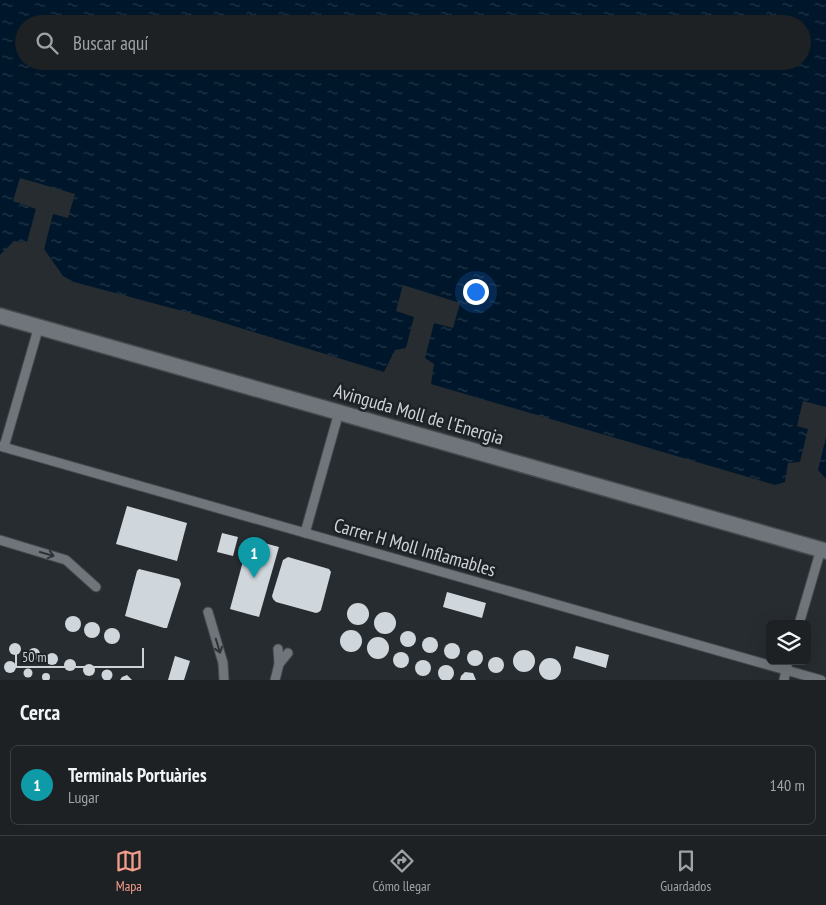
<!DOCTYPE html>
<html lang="es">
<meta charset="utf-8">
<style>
:root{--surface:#1d2124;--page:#25292c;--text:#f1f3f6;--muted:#a0a3a6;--line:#3b3e41;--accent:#f49d8b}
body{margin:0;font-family:"PT Sans Narrow",sans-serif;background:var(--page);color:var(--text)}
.controls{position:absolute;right:15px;bottom:15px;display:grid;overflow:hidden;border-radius:8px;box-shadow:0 5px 20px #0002}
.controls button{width:45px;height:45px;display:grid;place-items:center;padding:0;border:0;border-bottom:1px solid var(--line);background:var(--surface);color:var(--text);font:25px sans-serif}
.scale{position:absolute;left:15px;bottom:12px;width:129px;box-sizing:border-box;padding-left:5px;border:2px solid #cfd2d5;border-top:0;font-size:14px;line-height:18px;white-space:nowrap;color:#cfd2d5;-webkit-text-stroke:4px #1d2226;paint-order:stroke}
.you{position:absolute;left:475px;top:291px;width:18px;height:18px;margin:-12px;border:4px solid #fff;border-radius:50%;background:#1a73e8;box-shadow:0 0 0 8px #1a73e833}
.badge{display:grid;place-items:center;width:32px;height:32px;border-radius:50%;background:var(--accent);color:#fff;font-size:16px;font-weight:700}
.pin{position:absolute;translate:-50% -41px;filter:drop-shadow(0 1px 2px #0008)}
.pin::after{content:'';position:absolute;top:26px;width:18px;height:15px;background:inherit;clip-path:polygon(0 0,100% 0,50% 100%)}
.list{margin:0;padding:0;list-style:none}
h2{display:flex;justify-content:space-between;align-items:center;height:65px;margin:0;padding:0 20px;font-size:21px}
h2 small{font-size:16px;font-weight:400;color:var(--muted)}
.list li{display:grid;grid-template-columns:32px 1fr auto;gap:15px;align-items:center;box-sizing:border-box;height:80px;margin:0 10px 10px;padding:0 10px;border:1px solid var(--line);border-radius:8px}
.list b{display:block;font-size:19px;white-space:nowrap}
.list p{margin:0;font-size:16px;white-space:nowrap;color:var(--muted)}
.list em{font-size:16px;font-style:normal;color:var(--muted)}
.icon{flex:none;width:28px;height:28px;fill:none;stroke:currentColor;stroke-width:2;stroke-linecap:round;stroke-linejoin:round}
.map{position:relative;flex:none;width:826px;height:680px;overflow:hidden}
.search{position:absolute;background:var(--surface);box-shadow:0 5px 20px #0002;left:15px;right:15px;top:15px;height:55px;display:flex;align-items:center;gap:12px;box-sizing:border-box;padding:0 18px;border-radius:28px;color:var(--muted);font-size:19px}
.sheet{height:155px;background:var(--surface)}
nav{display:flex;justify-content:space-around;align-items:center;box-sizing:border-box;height:70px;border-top:1px solid var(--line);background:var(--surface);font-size:14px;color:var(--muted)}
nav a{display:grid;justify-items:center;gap:2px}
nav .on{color:var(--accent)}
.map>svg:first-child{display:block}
.water{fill:url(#water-ripples);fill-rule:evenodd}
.building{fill:#d0d7dc}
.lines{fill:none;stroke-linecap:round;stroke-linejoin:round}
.service-casing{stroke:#45494d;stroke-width:11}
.minor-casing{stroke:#45494d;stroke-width:18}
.service{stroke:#6f757a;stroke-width:9}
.minor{stroke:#6f757a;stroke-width:15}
.oneway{stroke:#2d3337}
.labels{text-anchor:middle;stroke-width:5;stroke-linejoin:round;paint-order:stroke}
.street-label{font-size:19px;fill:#cfd2d5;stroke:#1d2226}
</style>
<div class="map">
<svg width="826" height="680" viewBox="0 0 826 680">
<defs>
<pattern id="water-ripples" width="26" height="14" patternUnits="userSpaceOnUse" patternTransform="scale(1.25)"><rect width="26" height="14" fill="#00172b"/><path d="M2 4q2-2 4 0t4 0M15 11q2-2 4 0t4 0" fill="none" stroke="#243849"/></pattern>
</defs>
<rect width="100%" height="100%" fill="#272c30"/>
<g class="water">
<path d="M0,0H826V407L803,401L797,426L808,429L800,462L788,463L785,482L775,485L431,384L434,364L425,358L434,323L453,328L460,303L403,285L396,311L414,317L406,348L395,350L384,372L201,316L74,282L63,276L44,249L53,214L68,218L75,194L20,178L13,201L36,209L27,242L14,241L0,255ZM24,24H802V61H24Z"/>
<polygon points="826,437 826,479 818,470"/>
</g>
<g class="building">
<polygon points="127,506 187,523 177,561 116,544"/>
<polygon points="222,533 238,537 233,556 217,552"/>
<polygon points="249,539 279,547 259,617 230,609"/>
<polygon points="288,557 329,569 331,572 321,610 319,612 316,613 276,602 273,599 272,596 283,560"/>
<polygon points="139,569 179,579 180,581 181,584 167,628 164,628 125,616 137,571"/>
<polygon points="447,592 486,603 482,618 443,607"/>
<circle cx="358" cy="614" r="11"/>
<circle cx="385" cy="623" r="11"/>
<circle cx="73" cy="624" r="8"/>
<circle cx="92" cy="630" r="8"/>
<circle cx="112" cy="636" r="8"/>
<circle cx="351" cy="641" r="11"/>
<circle cx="408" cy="639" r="8"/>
<circle cx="430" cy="645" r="8"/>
<circle cx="378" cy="648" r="11"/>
<circle cx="452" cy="651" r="8"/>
<circle cx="15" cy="649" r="6"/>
<polygon points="576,646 609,655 606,668 573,658"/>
<circle cx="34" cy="654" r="6"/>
<circle cx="475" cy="658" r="8"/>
<circle cx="524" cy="661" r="11"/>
<circle cx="401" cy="660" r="8"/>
<circle cx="52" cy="659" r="6"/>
<polygon points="175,656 190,661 184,680 168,680"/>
<circle cx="496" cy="665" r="8"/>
<circle cx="550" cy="669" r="11"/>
<circle cx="70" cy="665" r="6"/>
<circle cx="423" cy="668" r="8"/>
<circle cx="10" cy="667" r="6"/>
<circle cx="89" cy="670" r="6"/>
<circle cx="446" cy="673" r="8"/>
<circle cx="28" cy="673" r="4.5"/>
<circle cx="107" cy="675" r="5.5"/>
<polygon points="465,672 473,673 476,680 460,680 461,676"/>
<circle cx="46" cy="677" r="4"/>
<polygon points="127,675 132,680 120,680 122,677"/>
</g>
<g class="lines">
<defs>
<g id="service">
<polyline points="0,446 821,680"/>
<polyline points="4,447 39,326"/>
<polyline points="305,533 339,412"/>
<polyline points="0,540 66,560 96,587"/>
<polyline points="208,612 223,663 224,680"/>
<polyline points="799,624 821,549"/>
<polyline points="279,664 288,653"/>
<polyline points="275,680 279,664 278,649"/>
<polyline points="784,680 788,661"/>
</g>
<polyline id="minor" points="0,316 826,551"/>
</defs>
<use href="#service" class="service-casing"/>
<use href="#minor" class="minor-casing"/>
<use href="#service" class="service"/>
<use href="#minor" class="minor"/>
</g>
<defs><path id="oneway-shaft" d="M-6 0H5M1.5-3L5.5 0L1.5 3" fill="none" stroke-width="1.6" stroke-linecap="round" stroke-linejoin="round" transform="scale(1.25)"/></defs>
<g class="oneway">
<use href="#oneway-shaft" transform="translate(47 554) rotate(16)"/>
<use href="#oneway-shaft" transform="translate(218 646) rotate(73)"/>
</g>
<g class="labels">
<g class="street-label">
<text transform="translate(419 414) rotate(16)" y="7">Avinguda Moll de l'Energia</text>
<text transform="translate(415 547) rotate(16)" y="7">Carrer H Moll Inflamables</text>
</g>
</g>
</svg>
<div class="controls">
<button><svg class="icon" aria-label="layers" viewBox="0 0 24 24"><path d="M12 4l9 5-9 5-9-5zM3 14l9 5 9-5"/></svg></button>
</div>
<div class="scale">50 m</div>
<div class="you"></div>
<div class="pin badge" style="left:254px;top:578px;background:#0f9aa8">1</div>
<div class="search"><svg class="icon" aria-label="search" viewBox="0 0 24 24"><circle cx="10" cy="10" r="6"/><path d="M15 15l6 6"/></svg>Buscar aquí</div>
</div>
<section class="sheet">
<h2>Cerca<small></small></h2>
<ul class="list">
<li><span class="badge" style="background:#0f9aa8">1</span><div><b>Terminals Portuàries</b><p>Lugar</p></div><em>140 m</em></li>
</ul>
</section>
<nav>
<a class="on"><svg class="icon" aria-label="map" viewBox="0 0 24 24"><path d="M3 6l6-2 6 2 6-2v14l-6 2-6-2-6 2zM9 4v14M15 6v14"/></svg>Mapa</a>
<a><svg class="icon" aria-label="directions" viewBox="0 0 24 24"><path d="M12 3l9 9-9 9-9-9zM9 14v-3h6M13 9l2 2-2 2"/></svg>Cómo llegar</a>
<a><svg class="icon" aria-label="saved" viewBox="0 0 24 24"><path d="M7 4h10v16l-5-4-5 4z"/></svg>Guardados</a>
</nav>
